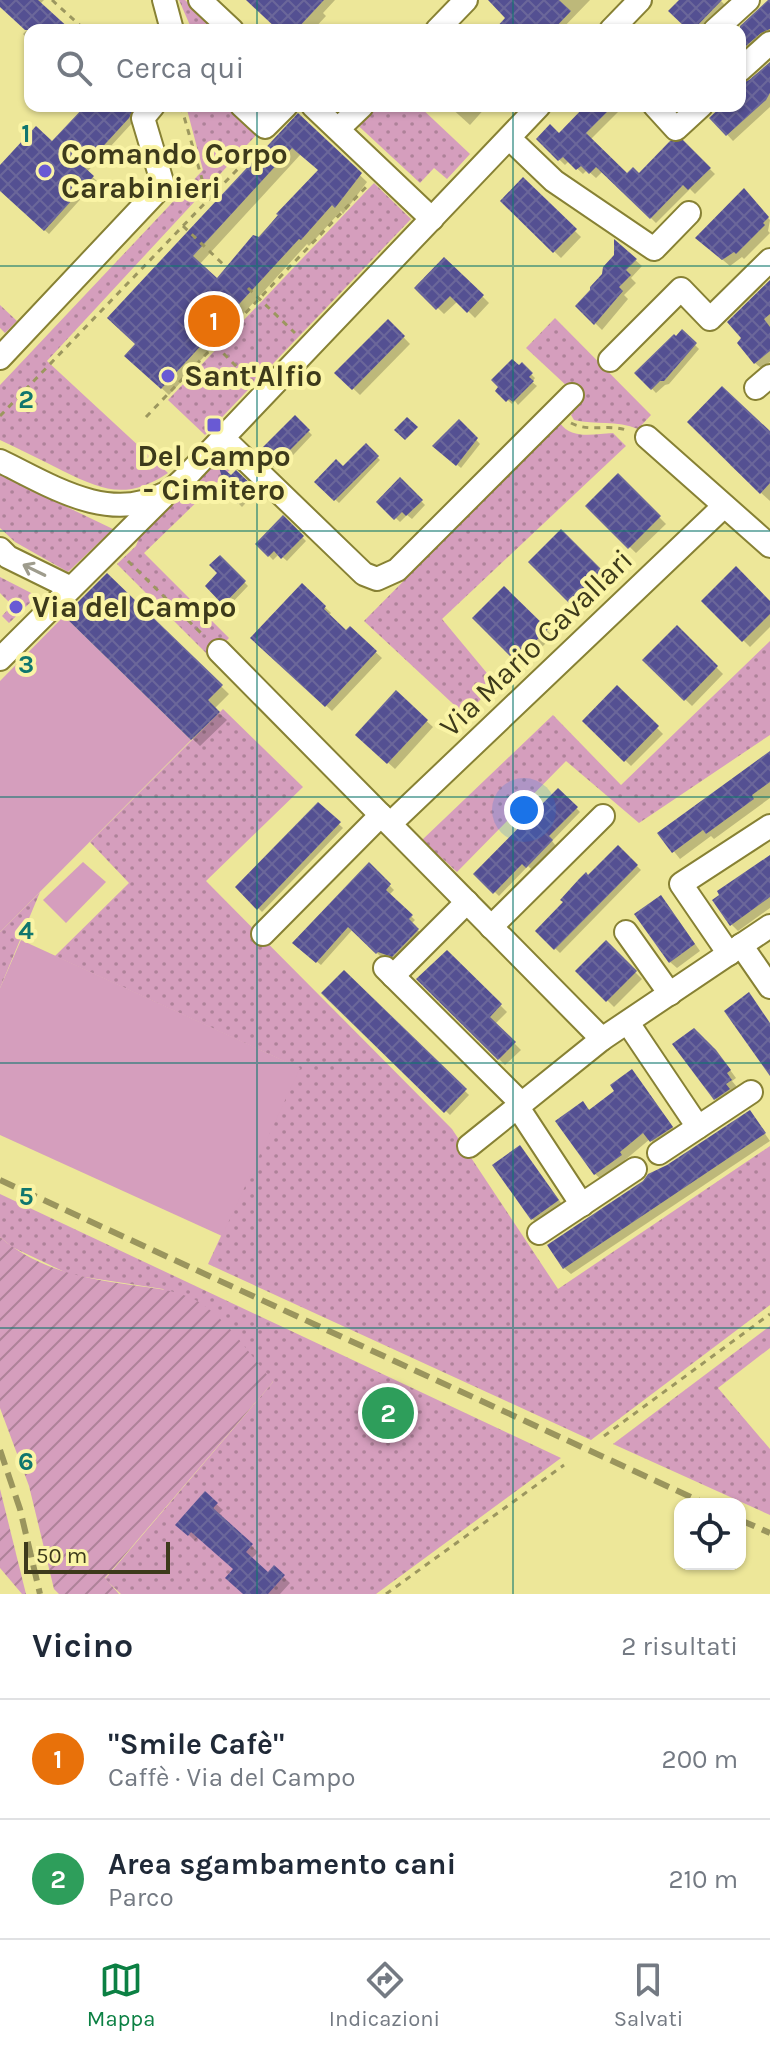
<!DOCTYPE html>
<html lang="it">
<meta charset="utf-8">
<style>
:root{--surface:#fff;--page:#f6f6f7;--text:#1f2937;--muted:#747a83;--line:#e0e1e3;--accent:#0b8043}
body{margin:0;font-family:Karla,sans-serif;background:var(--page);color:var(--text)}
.controls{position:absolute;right:24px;bottom:24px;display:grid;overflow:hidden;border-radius:16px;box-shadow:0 2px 6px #0004}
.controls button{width:72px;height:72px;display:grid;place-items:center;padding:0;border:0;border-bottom:2px solid var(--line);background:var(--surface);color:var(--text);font:40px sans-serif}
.scale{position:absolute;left:24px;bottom:20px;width:146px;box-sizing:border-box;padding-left:8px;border:4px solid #3d3a1b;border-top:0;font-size:22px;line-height:28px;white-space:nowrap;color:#3d3a1b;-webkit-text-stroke:6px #faf4a6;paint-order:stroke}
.you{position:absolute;left:524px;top:810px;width:28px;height:28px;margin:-20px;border:6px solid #fff;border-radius:50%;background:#1a73e8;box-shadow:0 0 0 12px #1a73e833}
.badge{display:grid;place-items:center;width:52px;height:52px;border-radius:50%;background:var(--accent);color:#fff;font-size:26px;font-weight:700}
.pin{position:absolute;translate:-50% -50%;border:4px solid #fff;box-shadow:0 2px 8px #0006}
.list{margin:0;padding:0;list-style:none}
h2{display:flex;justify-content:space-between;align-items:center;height:104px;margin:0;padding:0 32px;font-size:34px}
h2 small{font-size:26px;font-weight:400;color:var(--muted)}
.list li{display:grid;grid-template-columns:52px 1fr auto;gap:24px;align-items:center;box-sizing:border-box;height:120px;padding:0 32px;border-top:2px solid var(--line)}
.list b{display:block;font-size:30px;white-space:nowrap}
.list p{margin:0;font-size:26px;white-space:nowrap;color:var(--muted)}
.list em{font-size:26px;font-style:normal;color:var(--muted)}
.icon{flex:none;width:44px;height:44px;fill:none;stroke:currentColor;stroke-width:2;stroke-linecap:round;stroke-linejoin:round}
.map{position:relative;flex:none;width:770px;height:1594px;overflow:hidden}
.search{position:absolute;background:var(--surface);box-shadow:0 2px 6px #0004;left:24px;right:24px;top:24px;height:88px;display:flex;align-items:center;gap:20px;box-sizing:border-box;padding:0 28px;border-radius:16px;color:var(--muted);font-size:30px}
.sheet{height:344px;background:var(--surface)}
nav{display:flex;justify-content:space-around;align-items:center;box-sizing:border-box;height:112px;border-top:2px solid var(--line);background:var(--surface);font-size:22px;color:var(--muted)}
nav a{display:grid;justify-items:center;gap:4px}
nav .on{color:var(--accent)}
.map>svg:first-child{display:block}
.grass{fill:url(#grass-dots)}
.garden{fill:url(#garden-furrows)}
.pitch{fill:#d59ebd}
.shadow{fill:#0003;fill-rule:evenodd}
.building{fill:url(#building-cross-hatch);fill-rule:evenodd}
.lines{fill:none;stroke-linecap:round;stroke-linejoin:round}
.minor-casing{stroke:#878134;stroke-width:26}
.path{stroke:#9c975f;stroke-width:3;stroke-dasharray:6 6;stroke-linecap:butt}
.minor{stroke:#fff;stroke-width:22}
.rail{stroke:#9a955d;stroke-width:6;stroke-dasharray:16 8;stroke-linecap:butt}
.oneway{stroke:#9e9c8d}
.grid{fill:none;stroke:#0f766e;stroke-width:2;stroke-opacity:0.55}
.poi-dot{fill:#695ad4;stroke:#faf4a6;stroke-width:3}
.labels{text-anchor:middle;stroke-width:8;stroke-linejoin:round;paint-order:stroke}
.poi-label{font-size:30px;font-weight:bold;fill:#3d3a1b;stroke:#faf4a6;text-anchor:start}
.street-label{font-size:30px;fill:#3d3a1b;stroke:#faf4a6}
.grid-label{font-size:26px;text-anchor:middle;font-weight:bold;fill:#0f766e;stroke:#faf4a6;stroke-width:8;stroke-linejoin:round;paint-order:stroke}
</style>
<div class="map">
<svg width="770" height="1594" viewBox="0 0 770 1594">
<defs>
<pattern id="grass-dots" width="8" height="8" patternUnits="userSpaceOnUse" patternTransform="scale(2)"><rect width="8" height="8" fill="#d59ebd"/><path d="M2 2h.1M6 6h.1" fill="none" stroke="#ae8299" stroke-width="1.8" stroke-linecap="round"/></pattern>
<pattern id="garden-furrows" width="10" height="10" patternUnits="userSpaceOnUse" patternTransform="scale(2)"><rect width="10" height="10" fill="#d59ebd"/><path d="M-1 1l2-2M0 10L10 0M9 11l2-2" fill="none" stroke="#ae8299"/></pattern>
<pattern id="building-cross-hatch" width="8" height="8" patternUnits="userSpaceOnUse" patternTransform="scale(2)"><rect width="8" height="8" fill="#545092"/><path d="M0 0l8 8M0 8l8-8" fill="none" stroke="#6b679a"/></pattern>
</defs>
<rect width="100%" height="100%" fill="#ede799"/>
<g class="grass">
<polygon points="179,0 185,0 219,30 192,30"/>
<path d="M186,106H229L258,133L47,361L168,473C127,500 104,491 63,471C42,460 21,450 0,440V385L203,170Z"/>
<polygon points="337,106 419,106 470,154 447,179 434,168 420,183"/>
<polygon points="374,183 411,219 205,435 168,400"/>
<polygon points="0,305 17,321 5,333 0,328"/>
<path d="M555,318L651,415L638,429C617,420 595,425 574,420L571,415L583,401L526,348Z"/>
<path d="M560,423C572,440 594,434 613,433L626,446L442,619L496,684L465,715L364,621Z"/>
<polygon points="221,460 237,463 144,553 229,638 210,657 117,564 136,546 143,527 215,462"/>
<polygon points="0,476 0,475 113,529 68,572 15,542 0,528"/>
<polygon points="0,577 37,596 9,623 2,616 12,605 0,593"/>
<polygon points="770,641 770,735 639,823 566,761 457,872 422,840 553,715 621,785"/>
<polygon points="223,709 303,787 206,881 452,1129 558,1289 770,1146 770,1305 591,1440 208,1264 299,1068 55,956 129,883 90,842"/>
<polygon points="40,892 0,988 0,932"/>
<polygon points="0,1194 561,1458 376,1594 121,1594 105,1579 273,1382 163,1289 71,1275 12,1247 0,1237"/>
<polygon points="770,1326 770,1348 718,1388 770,1449 770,1515 613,1444"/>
</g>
<g class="garden">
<path d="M0,1237C39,1271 88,1279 138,1286C160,1289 183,1291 202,1304C230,1323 251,1356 273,1382L105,1578L119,1594H59L54,1589L29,1486L0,1408Z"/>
<polygon points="0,1489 26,1594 22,1594 0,1568"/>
</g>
<g class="pitch">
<polygon points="64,616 191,740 0,932 0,681"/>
<polygon points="83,862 106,882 66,923 43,900"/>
<polygon points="21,940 300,1068 222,1236 0,1135 0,988"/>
</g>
<g class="shadow">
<polygon points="0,0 44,0 40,4 68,30 30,30 30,41 23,34 27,30 0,5"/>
<polygon points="262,0 335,0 323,13 326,16 313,30 280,30"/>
<polygon points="491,0 590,0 561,30 496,30 508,18"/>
<polygon points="681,0 720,0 725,5 701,30 690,30"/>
<polygon points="770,1 770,38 740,63 738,30"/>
<polygon points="770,62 770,107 733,141 712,118 725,106 740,106 740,85 744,86"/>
<polygon points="87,106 142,106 133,122 87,172 97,181 49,234 0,189 0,168 52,144"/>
<polygon points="449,106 487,106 470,125"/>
<polygon points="588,106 624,106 590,140 627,175 639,175 683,143 715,174 695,194 690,189 656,223 603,171 596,178 587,170 583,174 569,161 565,165 538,139 559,136"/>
<path d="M298,116L367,182L343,214L341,211L309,246L307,244L169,395L127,356L137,344L110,318ZM301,154L320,171L217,281L199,265Z"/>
<polygon points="523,180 581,237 561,258 502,201"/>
<polygon points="750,198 770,220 768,231 770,233 744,259 742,257 730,266 704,244"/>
<polygon points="616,243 642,266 631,278 636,283 624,295 628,299 602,330 578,306 592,291 616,256"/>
<polygon points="445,259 489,303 475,318 458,301 444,314 417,288"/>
<polygon points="770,283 770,362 762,369 755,363"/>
<polygon points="388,321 410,344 360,395 337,373"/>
<polygon points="682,332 699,349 669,384 665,385 656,393 637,373"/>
<polygon points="522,365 535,378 532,382 537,386 518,405 515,401 512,404 498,391"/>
<polygon points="295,418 312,435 279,470 261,452"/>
<polygon points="459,421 480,444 461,468 435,446"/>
<polygon points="770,434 770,501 730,465"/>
<polygon points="366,446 380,460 339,503 317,482 343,469"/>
<polygon points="236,473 256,492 242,507 223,488"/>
<polygon points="618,476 666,524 636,553 587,506"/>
<polygon points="400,480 425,505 412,519 407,515 400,522 379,502"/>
<polygon points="283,518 306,541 287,561 279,554 273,560 258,544"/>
<polygon points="561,532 609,580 579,610 531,562"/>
<polygon points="220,558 248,586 228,607 207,586 220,573"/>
<polygon points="107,576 229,694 214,709 227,720 200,746 67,616"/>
<polygon points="302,586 331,613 328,616 347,633 350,629 382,658 332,711 253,638"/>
<polygon points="504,588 553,636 523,666 474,618"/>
<polygon points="704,601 770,603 770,627 750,647"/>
<polygon points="677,628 723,674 692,706 645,660"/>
<polygon points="617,688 663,734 631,766 585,721"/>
<polygon points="396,693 433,727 395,769 358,735"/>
<polygon points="770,756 770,798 714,839 711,836 680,859 660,834"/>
<polygon points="558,790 580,812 552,841 556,846 532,870 528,866 499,896 476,874"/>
<polygon points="318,805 343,828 262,912 238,887"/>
<polygon points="618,848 641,870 560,953 537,931"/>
<polygon points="770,858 770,908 738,931 731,924"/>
<polygon points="369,865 394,890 389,895 415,920 411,924 422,934 397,960 383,955 381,957 353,929 321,965 299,947"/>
<polygon points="667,904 700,951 677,968 670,962"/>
<polygon points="606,943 642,979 614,1007 578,971"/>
<polygon points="447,952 507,1012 495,1024 521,1050 505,1065 419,979"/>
<polygon points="344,973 469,1095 450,1115 324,993"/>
<polygon points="722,1059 736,1078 732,1081 737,1087 731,1091 735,1097 722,1105 715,1099"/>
<polygon points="638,1078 678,1134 658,1148 650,1139 625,1160 627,1162 602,1180 595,1174 583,1104 591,1111"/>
<polygon points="750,1112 770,1141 571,1274 564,1268 668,1166"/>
<polygon points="526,1154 564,1207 539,1225 532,1219"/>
<polygon points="205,1494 223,1510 218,1515 258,1552 251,1559 268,1574 274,1568 290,1583 280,1594 245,1594 236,1569 199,1537 195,1541 178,1524"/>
</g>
<g class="building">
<polygon points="0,0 38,0 71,30 25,30 0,7"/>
<polygon points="246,0 324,0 296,30 278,30"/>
<polygon points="488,0 559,0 571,11 553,30 494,30 505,18"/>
<polygon points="679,0 722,0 693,30 688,30 668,11"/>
<polygon points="768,0 770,0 770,29 761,33 740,51 740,26"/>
<polygon points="770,62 770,93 766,100 726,136 709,118 722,106 740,106 740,84 749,80"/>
<polygon points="85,106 135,106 129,118 84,167 94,176 44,231 0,191 0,165 36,126 52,141"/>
<polygon points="585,106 613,106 586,133 627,173 633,167 639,173 670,141 683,140 711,168 688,190 683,185 650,219 596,167 589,174 581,166 576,170 563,157 558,161 536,139 550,124 559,133"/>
<path d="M298,113L362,173L335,208L332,205L301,240L299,239L161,389L124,356L135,344L107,318ZM292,148L318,170L276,214L278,215L259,237L253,235L217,278L193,256Z"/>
<polygon points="523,177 577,229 553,253 500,201"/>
<polygon points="744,188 769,217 763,223 765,225 736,254 734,252 722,260 695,238"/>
<polygon points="614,239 637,259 626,270 631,275 619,287 623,291 594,325 575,306 590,290 590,287 602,274 603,267 614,255"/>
<polygon points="444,257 484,295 467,313 450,296 436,310 414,288"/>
<polygon points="770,280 770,314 764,319 770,327 770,351 754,364 737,343 741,338 727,322"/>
<polygon points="388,319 405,336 352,390 334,373"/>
<polygon points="682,329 697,343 664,381 660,381 651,390 634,373 674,334 676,336"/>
<polygon points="512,359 519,365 522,362 533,373 529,377 534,381 513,402 509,399 506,402 495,391 498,387 491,380"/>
<polygon points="722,386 770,431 770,483 760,494 687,422"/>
<polygon points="295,415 310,430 273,467 258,452"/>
<polygon points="407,417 418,427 405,440 394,430"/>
<polygon points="459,419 478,438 456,466 432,446"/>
<polygon points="366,443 379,456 334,501 314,482 336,459 343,466"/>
<polygon points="218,464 231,475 236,470 254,487 237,504 220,488 224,484"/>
<polygon points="618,473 661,516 628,549 585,506"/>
<polygon points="400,477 423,500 406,516 402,512 394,520 376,502"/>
<polygon points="283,515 304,536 281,559 274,551 268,557 255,544"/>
<polygon points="561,529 604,572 571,605 528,562"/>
<polygon points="220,555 246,581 223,605 205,586 217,573 209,565"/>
<polygon points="736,566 770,601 770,614 742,642 701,601"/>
<polygon points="107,573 223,685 208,700 220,712 191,740 64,616"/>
<polygon points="302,583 326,606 324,609 346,630 350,626 377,651 325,707 250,638"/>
<polygon points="504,586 548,629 515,661 472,618"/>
<polygon points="677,625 718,666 684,701 642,660"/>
<polygon points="617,685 659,726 624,762 582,721"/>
<polygon points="396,690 428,720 387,764 355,735"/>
<polygon points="770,751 770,782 752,795 754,799 706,834 703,830 672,853 657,833"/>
<polygon points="558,788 578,807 549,836 553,840 526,868 522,864 493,894 473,874"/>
<polygon points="318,802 341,822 257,910 235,887"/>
<polygon points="618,845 638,865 554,950 535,931 563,902 560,900 579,879 586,872 588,875"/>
<polygon points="770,855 770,897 730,926 712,900 719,895 717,891"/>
<polygon points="369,862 391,884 386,890 413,915 409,919 419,929 392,957 378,952 376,954 348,927 316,963 292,943"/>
<polygon points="661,895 695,944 669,963 634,914"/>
<polygon points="606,940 637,971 606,1002 575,971"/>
<polygon points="447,950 502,1004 490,1017 516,1042 498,1060 416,979"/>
<polygon points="344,970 467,1089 444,1113 321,993"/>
<polygon points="749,992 770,1023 770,1076 724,1011"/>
<polygon points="694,1028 716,1050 731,1070 727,1073 732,1080 726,1084 730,1089 714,1100 672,1044"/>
<polygon points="632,1069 673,1127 650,1142 643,1133 620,1152 622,1155 594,1175 555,1121 583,1101 589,1110 614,1091 610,1085"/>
<polygon points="750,1110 766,1133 563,1269 547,1245 643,1181 648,1174 667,1165"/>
<polygon points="520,1145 559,1200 531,1220 492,1165"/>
<polygon points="205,1491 218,1503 213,1508 253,1544 246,1552 268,1572 274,1565 285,1575 268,1594 243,1594 225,1578 233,1569 191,1532 188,1536 175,1525"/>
</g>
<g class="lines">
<defs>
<g id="minor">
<polyline points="164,0 172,30"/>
<polyline points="200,0 232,30"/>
<polyline points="437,30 466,0"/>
<polyline points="611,30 640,0"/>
<polyline points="715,30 748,0"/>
<polyline points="740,70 770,43"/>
<polyline points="242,106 265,127 286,106"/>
<polyline points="313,106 432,219"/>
<polyline points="655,106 676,129 701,106"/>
<polyline points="338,129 362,106"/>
<polyline points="509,138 554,181 654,249 689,213"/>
<polyline points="0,358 163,185 143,118 153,106"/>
<polyline points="610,360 681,289 710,319 770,260"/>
<polyline points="756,388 770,376"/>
<polyline points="647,437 770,546"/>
<polyline points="223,438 364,574 377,579 397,570 572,395"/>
<path d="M0,461C50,485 108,524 164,494C177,488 187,475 197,465L539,106"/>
<polyline points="0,549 8,557 71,588"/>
<polyline points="219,651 602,1039"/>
<polyline points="0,659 163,497"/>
<polyline points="390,824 724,506"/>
<polyline points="491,927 603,816"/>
<polyline points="626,932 670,994"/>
<polyline points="263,934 381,815"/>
<polyline points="741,945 770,987"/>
<polyline points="729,954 681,884 770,826"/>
<polyline points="385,968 521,1103"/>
<polyline points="393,976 467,902"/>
<polyline points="628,1023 698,1127"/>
<polyline points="517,1106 582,1205"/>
<polyline points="469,1146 602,1039 770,926"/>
<polyline points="659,1153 751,1092"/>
<polyline points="539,1233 635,1169"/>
</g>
</defs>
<use href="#minor" class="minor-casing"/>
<g class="path">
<polyline points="52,0 85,30"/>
<polyline points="181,106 208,200"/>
<polyline points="183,226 226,267"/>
<polyline points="248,288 295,333"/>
<polyline points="215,345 249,379"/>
<polyline points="0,416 258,148"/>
<polyline points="146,417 367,186"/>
<path d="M571,423C590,433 610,423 629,431"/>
<polyline points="128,561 205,637"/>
<polyline points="604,1436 770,1314"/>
<polyline points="386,1594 564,1465"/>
</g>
<use href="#minor" class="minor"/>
<g class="rail">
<polyline points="0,1180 706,1504"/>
<polyline points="0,1450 20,1509 40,1594"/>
<polyline points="740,1520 770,1533"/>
</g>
</g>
<defs><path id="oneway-shaft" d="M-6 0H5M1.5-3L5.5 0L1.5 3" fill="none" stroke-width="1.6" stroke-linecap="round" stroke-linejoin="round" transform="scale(2)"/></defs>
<use class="oneway" href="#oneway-shaft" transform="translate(34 570) rotate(-154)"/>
<path class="grid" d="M257,0V30M513,0V30M257,106V1594M513,106V1594M0,266H770M0,531H770M0,797H770M0,1063H770M0,1328H770"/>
<g class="poi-dot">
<circle cx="45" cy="171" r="8"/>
<circle cx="168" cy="376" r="8"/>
<rect x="206" y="417" width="16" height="16" rx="4"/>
<circle cx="16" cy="607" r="8"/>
</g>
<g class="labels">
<g class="poi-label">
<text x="61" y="164">Comando Corpo<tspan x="61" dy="34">Carabinieri</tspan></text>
<text x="184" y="386">Sant'Alfio</text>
<text x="214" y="466" text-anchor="middle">Del Campo<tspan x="214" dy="34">- Cimitero</tspan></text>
<text x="32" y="617">Via del Campo</text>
</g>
<g class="street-label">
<text transform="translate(536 643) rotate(-44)" y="10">Via Mario Cavallari</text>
</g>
</g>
<g class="grid-label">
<text x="26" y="142">1</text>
<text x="26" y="408">2</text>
<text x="26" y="673">3</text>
<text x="26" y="939">4</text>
<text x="26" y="1205">5</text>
<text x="26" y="1470">6</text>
</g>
</svg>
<div class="controls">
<button><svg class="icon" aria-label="locate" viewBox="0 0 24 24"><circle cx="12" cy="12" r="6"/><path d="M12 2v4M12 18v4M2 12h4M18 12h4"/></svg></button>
</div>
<div class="scale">50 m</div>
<div class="you"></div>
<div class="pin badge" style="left:214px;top:321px;background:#e8710a">1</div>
<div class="pin badge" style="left:388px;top:1413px;background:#2e9e5b">2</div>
<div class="search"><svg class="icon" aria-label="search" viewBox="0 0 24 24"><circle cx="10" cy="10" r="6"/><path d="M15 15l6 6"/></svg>Cerca qui</div>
</div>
<section class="sheet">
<h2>Vicino<small>2 risultati</small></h2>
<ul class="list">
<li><span class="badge" style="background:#e8710a">1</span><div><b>&quot;Smile Cafè&quot;</b><p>Caffè · Via del Campo</p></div><em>200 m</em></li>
<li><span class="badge" style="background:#2e9e5b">2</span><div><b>Area sgambamento cani</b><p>Parco</p></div><em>210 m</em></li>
</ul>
</section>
<nav>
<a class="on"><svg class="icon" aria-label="map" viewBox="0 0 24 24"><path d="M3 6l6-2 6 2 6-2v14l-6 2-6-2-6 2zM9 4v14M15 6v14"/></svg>Mappa</a>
<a><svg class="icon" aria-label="directions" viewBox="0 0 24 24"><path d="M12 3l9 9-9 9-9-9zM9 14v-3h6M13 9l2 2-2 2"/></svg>Indicazioni</a>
<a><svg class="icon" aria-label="saved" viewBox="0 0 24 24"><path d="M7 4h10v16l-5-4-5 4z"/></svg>Salvati</a>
</nav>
